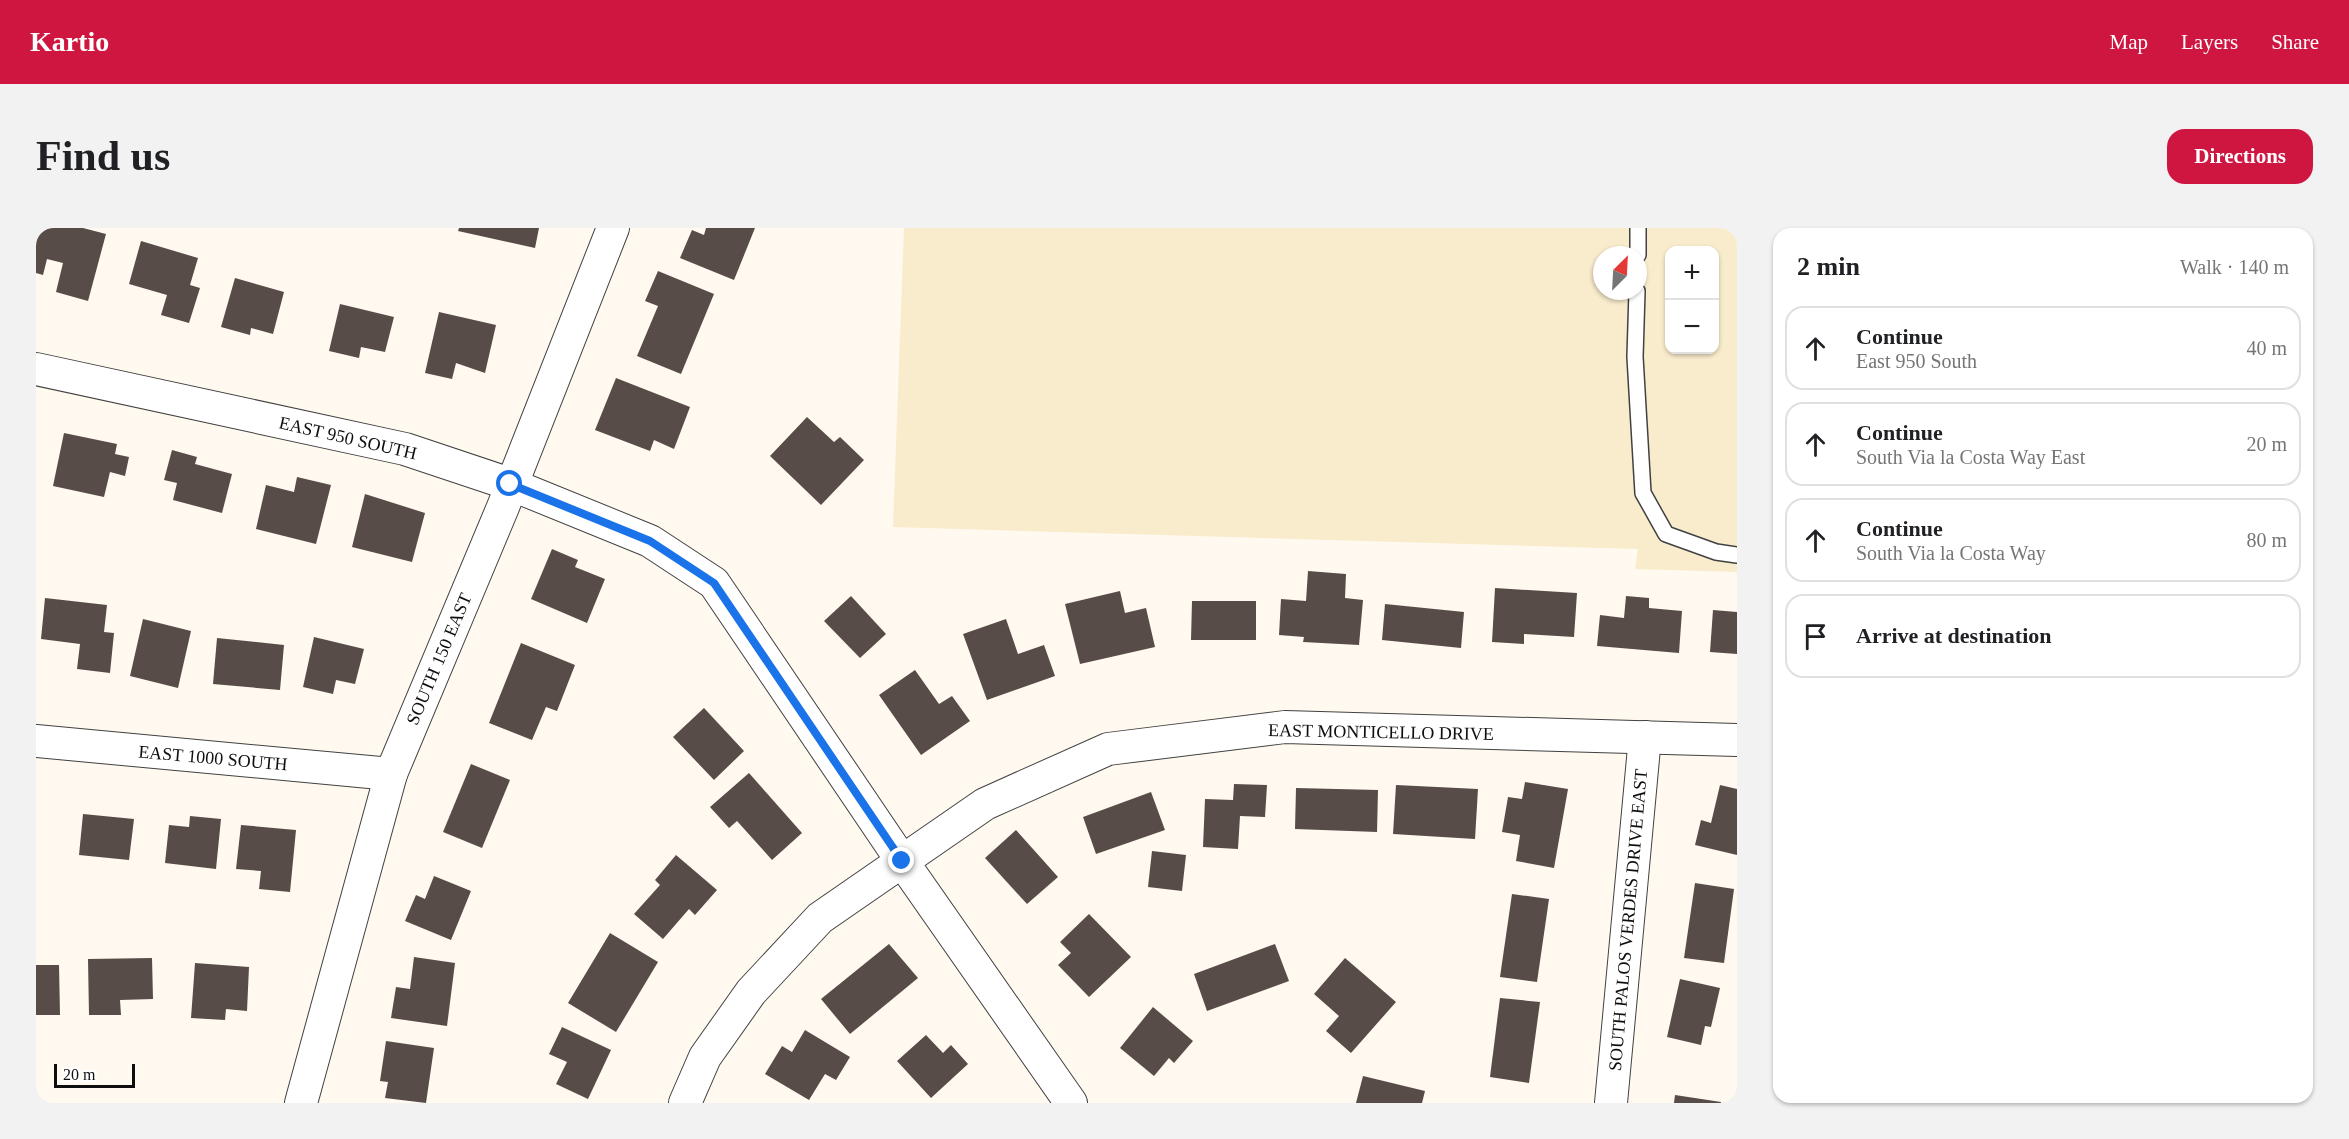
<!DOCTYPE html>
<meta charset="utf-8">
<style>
:root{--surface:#fff;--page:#f2f2f2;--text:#202124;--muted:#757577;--line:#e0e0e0;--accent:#ce1641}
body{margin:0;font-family:"Times New Roman",serif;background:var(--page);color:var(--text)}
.controls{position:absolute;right:18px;top:18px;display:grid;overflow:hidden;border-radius:12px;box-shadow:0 2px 4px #0004}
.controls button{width:54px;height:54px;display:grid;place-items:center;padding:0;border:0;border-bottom:2px solid var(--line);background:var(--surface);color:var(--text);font:30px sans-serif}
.compass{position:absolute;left:1557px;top:18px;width:54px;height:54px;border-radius:50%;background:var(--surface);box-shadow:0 2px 4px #0004;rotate:24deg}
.scale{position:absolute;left:18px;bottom:15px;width:81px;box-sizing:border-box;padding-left:6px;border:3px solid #0e0e0e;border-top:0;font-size:16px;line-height:21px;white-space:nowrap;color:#0e0e0e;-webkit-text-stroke:4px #fff;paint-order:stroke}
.stop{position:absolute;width:18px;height:18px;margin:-14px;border:4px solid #1a73e8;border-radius:50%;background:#fff}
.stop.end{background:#1a73e8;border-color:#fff;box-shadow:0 2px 6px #0008}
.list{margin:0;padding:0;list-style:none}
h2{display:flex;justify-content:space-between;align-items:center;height:78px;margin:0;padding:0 24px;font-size:26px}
h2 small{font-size:20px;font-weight:400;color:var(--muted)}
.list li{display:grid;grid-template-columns:39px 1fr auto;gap:18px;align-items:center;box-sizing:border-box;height:84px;margin:0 12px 12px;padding:0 12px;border:2px solid var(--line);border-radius:18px}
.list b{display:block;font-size:22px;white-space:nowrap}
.list p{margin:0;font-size:20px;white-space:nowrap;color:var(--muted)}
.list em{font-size:20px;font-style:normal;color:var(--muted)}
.icon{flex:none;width:33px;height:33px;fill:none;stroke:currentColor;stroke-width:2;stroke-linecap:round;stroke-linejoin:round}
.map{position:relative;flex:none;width:1701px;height:875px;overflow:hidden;border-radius:18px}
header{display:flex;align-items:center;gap:36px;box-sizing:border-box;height:84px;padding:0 30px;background:var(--accent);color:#fff}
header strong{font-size:28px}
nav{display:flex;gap:33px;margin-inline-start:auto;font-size:21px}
.intro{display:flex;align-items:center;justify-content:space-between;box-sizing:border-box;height:144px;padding:0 36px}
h1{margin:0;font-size:42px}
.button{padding:15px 27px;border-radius:18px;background:var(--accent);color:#fff;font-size:21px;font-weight:700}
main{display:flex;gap:36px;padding:0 36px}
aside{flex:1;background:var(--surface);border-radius:18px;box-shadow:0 2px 4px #0004}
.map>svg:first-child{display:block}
.farmland{fill:#f9eccc;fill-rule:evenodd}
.building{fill:#584c49}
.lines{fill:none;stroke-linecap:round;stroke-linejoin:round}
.service-casing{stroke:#414141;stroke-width:18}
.minor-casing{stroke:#414141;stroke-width:34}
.service{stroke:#fff;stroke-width:15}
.minor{stroke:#fff;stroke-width:32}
.route{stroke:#1a73e8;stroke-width:8}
.labels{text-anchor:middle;stroke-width:6;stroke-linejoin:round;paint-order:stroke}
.street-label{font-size:18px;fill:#0e0e0e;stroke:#fff}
</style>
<header>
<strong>Kartio</strong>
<nav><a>Map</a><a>Layers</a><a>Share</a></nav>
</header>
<div class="intro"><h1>Find us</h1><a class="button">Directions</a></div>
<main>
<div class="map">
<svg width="1701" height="875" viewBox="0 0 1701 875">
<rect width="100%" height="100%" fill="#fff9ef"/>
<path class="farmland" d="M868,0H1701V344L1599,341L1602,321L857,299ZM1634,22H1678V122H1634ZM1566,27H1602V63H1566Z"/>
<g class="building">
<polygon points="0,0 47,0 70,6 52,73 20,64 27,35 11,31 7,47 0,45"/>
<polygon points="423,0 503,0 499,20 422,3"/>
<polygon points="670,0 719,0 698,52 644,30 656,2 668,7"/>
<polygon points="105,13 162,30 154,57 164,60 153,95 125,87 131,67 93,56"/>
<polygon points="622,43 678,66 645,146 601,128 622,78 609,73"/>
<polygon points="199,50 248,64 237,106 215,100 214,107 185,99"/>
<polygon points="304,76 358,89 349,124 325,119 323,130 293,123"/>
<polygon points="403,84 460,97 449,145 420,135 416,151 389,145"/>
<polygon points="580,150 654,179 638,221 618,212 614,223 559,202"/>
<polygon points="771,189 798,214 804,209 828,232 785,277 734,228"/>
<polygon points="28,205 81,216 79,226 93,229 89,248 74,244 68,269 17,258"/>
<polygon points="136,222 161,229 159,236 196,246 186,285 137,272 141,255 128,252"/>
<polygon points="261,249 295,257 280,316 220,301 230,257 258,264"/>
<polygon points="329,266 389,285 376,334 316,319"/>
<polygon points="516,321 542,332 539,339 569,351 551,395 495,371"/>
<polygon points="1272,343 1310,346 1309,370 1327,372 1323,417 1267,414 1268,409 1243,407 1245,371 1270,373"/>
<polygon points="1459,360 1541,365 1538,409 1488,406 1488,416 1456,414"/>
<polygon points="1084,363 1089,385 1110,380 1119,419 1044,436 1029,376"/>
<polygon points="815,368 850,406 824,430 788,393"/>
<polygon points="1590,368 1613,370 1613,380 1646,383 1643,425 1561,418 1564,387 1588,390"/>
<polygon points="9,370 71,377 68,404 78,405 74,445 41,441 44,416 5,411"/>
<polygon points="1156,373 1220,373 1220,412 1155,412"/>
<polygon points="1349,376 1428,384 1425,420 1346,412"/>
<polygon points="1677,382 1701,384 1701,426 1674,424"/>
<polygon points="107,391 155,403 142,460 94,448"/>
<polygon points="970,391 982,426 1008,417 1019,448 951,472 927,406"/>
<polygon points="278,409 328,421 319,456 300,452 297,466 267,459"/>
<polygon points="181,410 248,417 244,462 177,456"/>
<polygon points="485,415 539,437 521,483 510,479 496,512 453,495"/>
<polygon points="879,442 903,476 916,468 934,493 885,527 843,467"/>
<polygon points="668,480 708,523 678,552 637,509"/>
<polygon points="435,536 474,552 446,620 407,604"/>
<polygon points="713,545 766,605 736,632 701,593 693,600 674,579"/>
<polygon points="1489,554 1532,561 1518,640 1480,633 1484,607 1466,604 1472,569 1486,571"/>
<polygon points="1198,556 1231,557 1229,589 1204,588 1202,621 1167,619 1169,571 1197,572"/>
<polygon points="1360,557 1442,561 1439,611 1357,606"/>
<polygon points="1684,557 1701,561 1701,627 1659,617 1665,592 1675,595"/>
<polygon points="1260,560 1342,562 1341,604 1259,601"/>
<polygon points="1115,564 1129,602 1060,626 1047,589"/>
<polygon points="47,586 98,591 93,632 43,627"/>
<polygon points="154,588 185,591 180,641 129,635 133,597 153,599"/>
<polygon points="205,597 260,602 254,664 223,661 225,643 200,641"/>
<polygon points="980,602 1022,649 991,676 949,630"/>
<polygon points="1116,623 1150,627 1146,663 1112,659"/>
<polygon points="640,627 681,662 659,687 653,681 627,711 598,686 624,657 619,652"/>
<polygon points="398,648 435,663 415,712 369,693 380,667 389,671"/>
<polygon points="1659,655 1698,661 1688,735 1648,730"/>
<polygon points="1476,666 1513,671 1501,754 1464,749"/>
<polygon points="1053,686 1095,729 1053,769 1022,737 1035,725 1024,714"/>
<polygon points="574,705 622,734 580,804 532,775"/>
<polygon points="853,716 882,750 814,806 785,771"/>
<polygon points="1239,716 1253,753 1171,783 1158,746"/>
<polygon points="378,729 419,735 411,798 355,790 360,759 374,761"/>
<polygon points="116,730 117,771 84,772 85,787 53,787 52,731"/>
<polygon points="1309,730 1360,774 1315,825 1290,803 1303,788 1278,766"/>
<polygon points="159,735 213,739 211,783 190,781 189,792 155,790"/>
<polygon points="0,737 23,737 24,787 0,787"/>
<polygon points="1644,751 1684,760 1675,799 1669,798 1665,817 1631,809"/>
<polygon points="1464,770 1504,774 1493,855 1454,849"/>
<polygon points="1117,779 1157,813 1138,835 1133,830 1118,848 1084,820"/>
<polygon points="526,799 575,822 552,871 520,856 531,834 513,826"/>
<polygon points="769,802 814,829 800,852 789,846 773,872 729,846 746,818 756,824"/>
<polygon points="890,807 907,825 915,817 932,836 895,870 861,833"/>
<polygon points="350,813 398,820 390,875 349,870 352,854 344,853"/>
<polygon points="1327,848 1389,863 1386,875 1320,875"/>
<polygon points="1639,867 1685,874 1685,875 1638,875"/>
</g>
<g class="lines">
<defs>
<g id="service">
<polyline points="1602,27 1602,0"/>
<polyline points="1601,63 1599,129 1607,265 1630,306 1680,324 1701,327"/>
</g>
<g id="minor">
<polyline points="0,141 369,221 474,256 614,313 678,355 866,633 1035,875"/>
<polyline points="0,513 355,546"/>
<polyline points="265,875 355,546 467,279 577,0"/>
<polyline points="649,875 669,829 715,764 784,690 949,576 1072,521 1249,499 1701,512"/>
<polyline points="1575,875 1609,509"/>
</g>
</defs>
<use href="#service" class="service-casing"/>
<use href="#minor" class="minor-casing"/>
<use href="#service" class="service"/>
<use href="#minor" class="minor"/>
</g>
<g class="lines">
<polyline class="route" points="474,256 614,313 678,355 866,633"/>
</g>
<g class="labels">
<g class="street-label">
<text transform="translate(312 210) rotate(13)" y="6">EAST 950 SOUTH</text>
<text transform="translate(403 431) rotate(-67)" y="6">SOUTH 150 EAST</text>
<text transform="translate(1345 504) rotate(1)" y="6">EAST MONTICELLO DRIVE</text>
<text transform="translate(177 530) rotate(5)" y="6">EAST 1000 SOUTH</text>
<text transform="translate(1592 692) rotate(-85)" y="6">SOUTH PALOS VERDES DRIVE EAST</text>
</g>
</g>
</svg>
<div class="controls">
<button>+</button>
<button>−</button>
</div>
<svg class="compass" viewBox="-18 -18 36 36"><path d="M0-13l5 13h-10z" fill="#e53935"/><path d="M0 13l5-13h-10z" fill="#757577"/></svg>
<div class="scale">20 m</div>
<div class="stop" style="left:474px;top:256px"></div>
<div class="stop end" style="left:866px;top:633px"></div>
</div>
<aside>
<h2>2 min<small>Walk · 140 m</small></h2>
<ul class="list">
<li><svg class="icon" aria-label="ahead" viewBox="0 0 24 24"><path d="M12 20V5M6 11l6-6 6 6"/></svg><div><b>Continue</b><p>East 950 South</p></div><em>40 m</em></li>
<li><svg class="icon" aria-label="ahead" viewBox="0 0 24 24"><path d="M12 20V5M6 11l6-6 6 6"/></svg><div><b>Continue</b><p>South Via la Costa Way East</p></div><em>20 m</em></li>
<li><svg class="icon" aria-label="ahead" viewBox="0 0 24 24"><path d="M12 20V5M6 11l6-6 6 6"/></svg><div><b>Continue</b><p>South Via la Costa Way</p></div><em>80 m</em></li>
<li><svg class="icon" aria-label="arrive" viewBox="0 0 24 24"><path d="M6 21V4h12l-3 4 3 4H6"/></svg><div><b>Arrive at destination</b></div></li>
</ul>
</aside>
</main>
